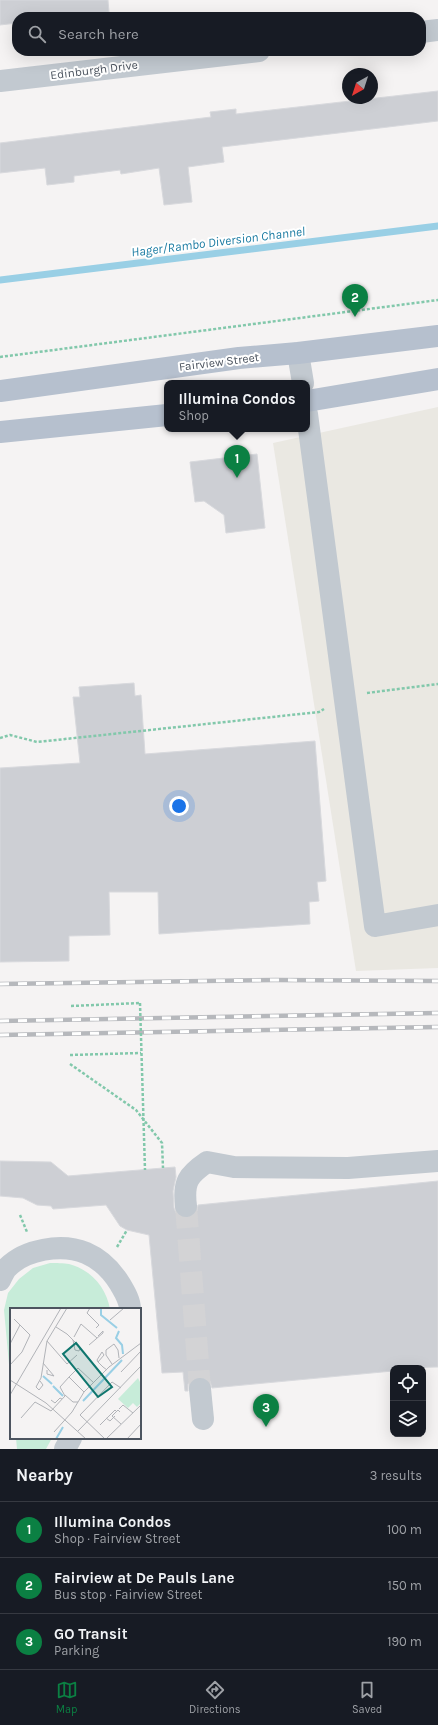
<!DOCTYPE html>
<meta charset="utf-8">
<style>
:root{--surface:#171b24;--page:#20242c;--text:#f1f3f6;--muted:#9ea1a6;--line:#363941;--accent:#0b8043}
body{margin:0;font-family:Karla,sans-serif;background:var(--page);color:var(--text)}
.controls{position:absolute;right:12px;bottom:12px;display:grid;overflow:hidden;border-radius:8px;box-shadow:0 4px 16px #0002}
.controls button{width:36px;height:36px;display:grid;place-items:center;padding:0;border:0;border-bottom:1px solid var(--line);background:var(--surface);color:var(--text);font:20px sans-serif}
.compass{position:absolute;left:342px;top:68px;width:36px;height:36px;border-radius:50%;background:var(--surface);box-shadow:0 4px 16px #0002;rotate:219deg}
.you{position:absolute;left:179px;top:806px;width:14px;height:14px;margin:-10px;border:3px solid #fff;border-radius:50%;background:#1a73e8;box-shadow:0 0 0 6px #1a73e833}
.badge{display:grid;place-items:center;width:26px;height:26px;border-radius:50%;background:var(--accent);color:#fff;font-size:13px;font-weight:700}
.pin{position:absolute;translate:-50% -33px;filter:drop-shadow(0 1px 2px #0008)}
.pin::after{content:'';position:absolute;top:21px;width:14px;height:12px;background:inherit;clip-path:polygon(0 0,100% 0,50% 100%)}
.popup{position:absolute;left:164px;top:380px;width:146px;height:52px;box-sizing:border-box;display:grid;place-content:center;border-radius:8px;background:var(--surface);filter:drop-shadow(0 1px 3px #0005);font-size:13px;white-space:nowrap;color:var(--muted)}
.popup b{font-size:15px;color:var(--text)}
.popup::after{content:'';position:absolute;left:50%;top:100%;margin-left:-8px;border:8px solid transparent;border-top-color:var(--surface)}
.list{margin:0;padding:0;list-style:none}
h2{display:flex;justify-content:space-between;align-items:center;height:52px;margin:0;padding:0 16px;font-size:17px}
h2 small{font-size:13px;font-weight:400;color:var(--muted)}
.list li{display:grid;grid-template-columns:26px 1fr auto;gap:12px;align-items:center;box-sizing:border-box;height:56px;padding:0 16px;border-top:1px solid var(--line)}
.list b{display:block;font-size:15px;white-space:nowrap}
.list p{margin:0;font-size:13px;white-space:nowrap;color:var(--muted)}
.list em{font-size:13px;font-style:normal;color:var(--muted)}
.icon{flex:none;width:22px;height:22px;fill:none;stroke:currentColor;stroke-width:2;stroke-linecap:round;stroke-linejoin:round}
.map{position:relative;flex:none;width:438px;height:1449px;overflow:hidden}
.search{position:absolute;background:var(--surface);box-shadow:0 4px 16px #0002;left:12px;right:12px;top:12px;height:44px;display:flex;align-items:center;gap:10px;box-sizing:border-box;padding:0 14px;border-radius:16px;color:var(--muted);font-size:15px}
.sheet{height:220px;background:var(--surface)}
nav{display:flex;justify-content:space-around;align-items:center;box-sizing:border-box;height:56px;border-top:1px solid var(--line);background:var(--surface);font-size:11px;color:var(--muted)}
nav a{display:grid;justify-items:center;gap:2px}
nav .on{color:var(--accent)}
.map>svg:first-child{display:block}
.commercial{fill:#eae8e2}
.green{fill:#c7ecd9}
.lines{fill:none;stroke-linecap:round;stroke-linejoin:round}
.stream{stroke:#99cfe5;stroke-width:7}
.building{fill:#cdcfd4;stroke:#d8d9dd}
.minor-tunnel{stroke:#d3d3d5;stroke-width:22;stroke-dasharray:22 11;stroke-linecap:butt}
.path{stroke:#82c8ab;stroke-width:2.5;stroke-dasharray:3 2;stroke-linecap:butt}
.minor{stroke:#c2c9d0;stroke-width:22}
.major{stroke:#b6c0ce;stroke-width:22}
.rail-casing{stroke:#b6b8bc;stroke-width:4.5}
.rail{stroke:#fff;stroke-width:3;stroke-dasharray:9;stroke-linecap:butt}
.path-bridge{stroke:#82c8ab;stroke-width:2.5;stroke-dasharray:3 2;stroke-linecap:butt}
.labels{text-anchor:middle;stroke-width:4;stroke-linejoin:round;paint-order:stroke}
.street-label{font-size:12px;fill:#4c545f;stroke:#fff}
.water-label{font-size:13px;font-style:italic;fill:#1b7ba2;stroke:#fff}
.inset-river{fill:none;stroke:#99cfe5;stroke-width:2}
.inset-road{fill:none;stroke:#b1b3b8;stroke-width:1}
.view{fill:#0f766e;fill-opacity:0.15;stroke:#0f766e;stroke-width:2}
.inset-edge{fill:none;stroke:#4c545f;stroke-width:2}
</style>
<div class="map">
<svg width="438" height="1449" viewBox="0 0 438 1449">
<rect width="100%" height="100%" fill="#f5f3f3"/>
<polygon class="commercial" points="438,407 438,968 356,971 273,443"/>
<g class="green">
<path d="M50,1263C56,1263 64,1263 69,1264C91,1270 106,1287 110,1309H11V1386L4,1310L8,1293L19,1279L33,1268Z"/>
<polygon points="16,1438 52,1438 46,1449 17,1449"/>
</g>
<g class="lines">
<polyline class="stream" points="0,280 438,226"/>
</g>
<g class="building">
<polygon points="0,0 108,0 109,12 66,17 17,17 17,23 0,25"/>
<polygon points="438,91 438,121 222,147 224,162 188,167 192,202 164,205 159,168 121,174 120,170 74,176 74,182 47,185 45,168 0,173 0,143 211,117 210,112 236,109 236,114"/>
<polygon points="257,454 265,528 226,533 224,515 204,501 195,502 190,462"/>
<polygon points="134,683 135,696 141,695 145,754 315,741 326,881 317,882 319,901 309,902 310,924 159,934 158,892 109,892 110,935 69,936 69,961 0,962 0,768 80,763 73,697 80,697 79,687"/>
<polygon points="0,1161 51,1162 68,1176 175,1167 176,1177 173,1191 174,1208 176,1213 181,1217 187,1218 193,1216 197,1211 198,1205 438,1181 438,1367 393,1368 393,1371 212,1388 210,1381 205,1377 199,1377 192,1379 188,1384 188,1391 185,1391 183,1372 162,1373 149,1235 127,1230 120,1226 106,1205 53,1209 51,1206 37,1205 23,1198 0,1196"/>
</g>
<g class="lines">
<polyline class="minor-tunnel" points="186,1206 200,1389"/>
<g class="path">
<polyline points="0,357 438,300"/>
<polyline points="367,693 438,684"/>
<polyline points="0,738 10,735 37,742 319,712 324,709"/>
<polyline points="71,1006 140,1003"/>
<polyline points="70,1055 141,1053"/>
<polyline points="70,1064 136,1110 162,1143 163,1168"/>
<polyline points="20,1215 27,1232"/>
<polyline points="117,1247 127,1230"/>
</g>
<g class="minor">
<polyline points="421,32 438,30"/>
<polyline points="0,81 259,51"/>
<polyline points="298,353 303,383"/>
<polyline points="307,414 375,926 438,915"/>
<path d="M186,1206C183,1182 188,1175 207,1162L234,1167L348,1168L438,1161"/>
<path d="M0,1280C2,1276 4,1272 6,1269C24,1249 62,1243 86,1253C100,1259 112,1271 120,1284C124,1291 130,1300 130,1309"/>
<polyline points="200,1389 203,1419"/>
<polyline points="65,1449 71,1438"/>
</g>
<g class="major">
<polyline points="0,391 239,358 298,353 438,336"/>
<polyline points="307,401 438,379"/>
<polyline points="0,432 167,415"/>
</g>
<defs>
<g id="rail">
<polyline points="0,984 275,980 438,981"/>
<polyline points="0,1021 438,1013"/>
<polyline points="0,1035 438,1027"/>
</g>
</defs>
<use href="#rail" class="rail-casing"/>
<use href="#rail" class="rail"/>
<polyline class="path-bridge" points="140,1003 145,1170"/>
</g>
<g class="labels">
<g class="street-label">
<text transform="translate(94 70) rotate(-7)" y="4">Edinburgh Drive</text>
<text transform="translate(219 362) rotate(-7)" y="4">Fairview Street</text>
</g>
<g class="water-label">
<text transform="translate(218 241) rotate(-7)" y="5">Hager/Rambo Diversion Channel</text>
</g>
</g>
<g transform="translate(10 1308)">
<rect width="131" height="131" fill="#f5f3f3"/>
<path d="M128,70L131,76V95L127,99L123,95L118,100L108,91Z" fill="#c7ecd9"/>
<path class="inset-river" d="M91,0V7L107,20M109,23L106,30L112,37L113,46M33,68L42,76M43,78L53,88M73,93L112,52M46,131L53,119"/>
<path class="inset-road" d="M80,0L77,5L89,17L86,20M100,12L114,0M46,19L57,26L66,35L70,40L69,43L65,42L63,32M64,29L71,16L87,30M37,33L57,56L67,47M0,36L10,17M79,37L93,25V23L88,28M88,54L94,47L92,44L87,52L88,54L93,59L97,62M33,55L44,68L37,66V62M102,56L96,47V42L104,36L108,42L109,50M0,57L12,44L20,27L4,11M99,59L131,35M111,64L131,43M59,69L68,60L84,75M0,72L36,95L76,131M30,73L33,77L29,82L26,79L31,70L37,33L57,0M0,87L51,0M55,87L63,94H68M41,92L45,95L50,90L52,91M109,101L113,97L123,105M110,104L108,102L102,108L111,116M11,110L25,94L41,103L55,88L50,79L59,69L74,84M96,110L100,113L105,108M90,117L105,102L106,103M68,123L130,59M44,124L62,104L74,84L100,58M95,131L70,107L102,74L111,80M96,131L131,97M117,131L131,116"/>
<path class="view" d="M66,35L102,79L88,89L53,46Z"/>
<rect width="131" height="131" class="inset-edge"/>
</g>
</svg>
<div class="controls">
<button><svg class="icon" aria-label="locate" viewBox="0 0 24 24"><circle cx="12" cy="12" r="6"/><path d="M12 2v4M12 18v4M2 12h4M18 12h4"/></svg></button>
<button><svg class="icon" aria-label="layers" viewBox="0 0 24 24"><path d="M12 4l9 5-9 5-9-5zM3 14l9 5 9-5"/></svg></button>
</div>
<svg class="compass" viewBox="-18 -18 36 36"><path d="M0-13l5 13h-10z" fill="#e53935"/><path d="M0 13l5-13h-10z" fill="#9ea1a6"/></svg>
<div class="you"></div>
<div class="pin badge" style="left:237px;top:478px">1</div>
<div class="popup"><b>Illumina Condos</b>Shop</div>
<div class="pin badge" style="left:355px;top:317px">2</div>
<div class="pin badge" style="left:266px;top:1427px">3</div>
<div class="search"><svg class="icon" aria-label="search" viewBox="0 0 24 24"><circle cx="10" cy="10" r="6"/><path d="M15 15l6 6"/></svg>Search here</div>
</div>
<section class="sheet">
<h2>Nearby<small>3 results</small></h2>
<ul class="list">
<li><span class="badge">1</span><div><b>Illumina Condos</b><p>Shop · Fairview Street</p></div><em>100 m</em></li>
<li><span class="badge">2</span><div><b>Fairview at De Pauls Lane</b><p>Bus stop · Fairview Street</p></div><em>150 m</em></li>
<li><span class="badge">3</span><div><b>GO Transit</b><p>Parking</p></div><em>190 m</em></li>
</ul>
</section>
<nav>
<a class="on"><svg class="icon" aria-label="map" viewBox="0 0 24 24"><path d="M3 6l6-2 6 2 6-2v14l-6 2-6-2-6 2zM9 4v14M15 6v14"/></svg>Map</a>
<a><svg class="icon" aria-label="directions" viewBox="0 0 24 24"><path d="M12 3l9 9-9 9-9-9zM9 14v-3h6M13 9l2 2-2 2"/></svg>Directions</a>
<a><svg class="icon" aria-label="saved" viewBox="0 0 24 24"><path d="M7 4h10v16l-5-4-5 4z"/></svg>Saved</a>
</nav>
